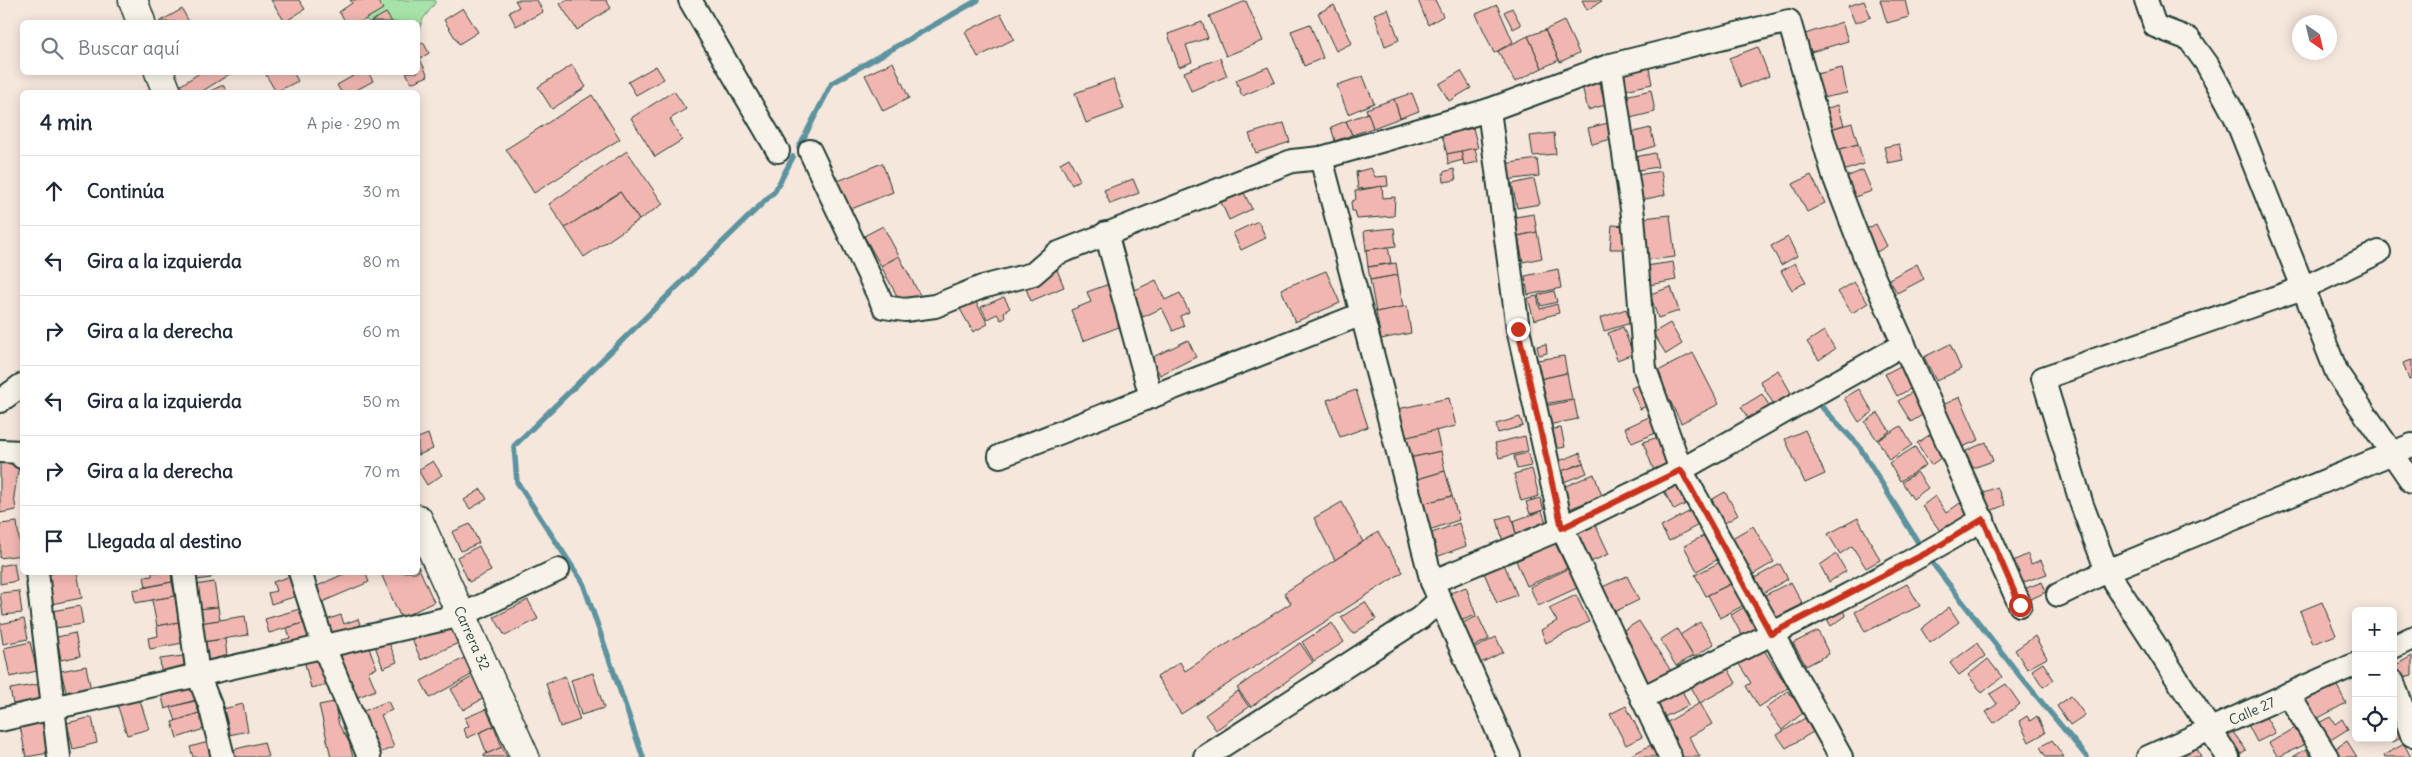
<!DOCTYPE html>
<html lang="es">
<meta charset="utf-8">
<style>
:root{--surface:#fff;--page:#f2f2f3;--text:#1f2937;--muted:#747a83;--line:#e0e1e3}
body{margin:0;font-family:Delius,sans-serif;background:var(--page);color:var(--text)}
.controls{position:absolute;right:15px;bottom:15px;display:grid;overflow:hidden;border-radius:8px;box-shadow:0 2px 12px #0003}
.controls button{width:45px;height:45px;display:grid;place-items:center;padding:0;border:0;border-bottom:1px solid var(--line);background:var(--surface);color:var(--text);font:25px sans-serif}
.compass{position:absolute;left:2292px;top:15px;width:45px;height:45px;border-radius:50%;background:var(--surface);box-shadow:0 2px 12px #0003;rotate:146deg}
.stop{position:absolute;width:15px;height:15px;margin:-11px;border:4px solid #c8321e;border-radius:50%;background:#fff}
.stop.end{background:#c8321e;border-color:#fff;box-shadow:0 1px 5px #0008}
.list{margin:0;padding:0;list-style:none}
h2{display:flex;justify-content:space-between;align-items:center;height:65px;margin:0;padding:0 20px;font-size:21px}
h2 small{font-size:16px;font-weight:400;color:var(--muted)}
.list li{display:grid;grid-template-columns:32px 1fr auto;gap:15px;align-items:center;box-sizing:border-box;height:70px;padding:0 20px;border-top:1px solid var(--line)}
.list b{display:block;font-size:19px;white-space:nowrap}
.list em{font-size:16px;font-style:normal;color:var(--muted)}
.icon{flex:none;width:28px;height:28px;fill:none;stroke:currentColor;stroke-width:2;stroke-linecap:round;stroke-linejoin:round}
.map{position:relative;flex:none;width:2412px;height:757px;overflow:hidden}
.search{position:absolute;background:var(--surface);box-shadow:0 2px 12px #0003;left:20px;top:20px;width:400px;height:55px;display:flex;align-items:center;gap:12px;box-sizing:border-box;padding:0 18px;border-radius:8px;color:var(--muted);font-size:19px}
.panel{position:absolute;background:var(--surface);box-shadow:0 2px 12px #0003;left:20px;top:90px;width:400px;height:485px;border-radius:8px}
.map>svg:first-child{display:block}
.green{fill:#a7e2a8;stroke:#63906e}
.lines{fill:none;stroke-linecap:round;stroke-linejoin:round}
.stream{stroke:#5c939e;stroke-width:5.5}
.building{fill:#f1b6af;stroke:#1f3d34}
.minor-casing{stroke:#1f3d34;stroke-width:26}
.major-casing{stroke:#1f3d34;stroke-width:31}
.minor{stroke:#f7f3e8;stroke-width:22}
.major{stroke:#f7f3e8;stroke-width:28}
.route{stroke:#c8321e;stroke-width:6}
.labels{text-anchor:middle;stroke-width:4;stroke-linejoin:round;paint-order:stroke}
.street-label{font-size:14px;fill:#1f3d34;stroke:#f7f3e8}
</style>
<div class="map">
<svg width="2412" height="757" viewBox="0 0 2412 757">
<rect width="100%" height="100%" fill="#f6e7dd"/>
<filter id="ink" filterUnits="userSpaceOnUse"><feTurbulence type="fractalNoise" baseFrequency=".02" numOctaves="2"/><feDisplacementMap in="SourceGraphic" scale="10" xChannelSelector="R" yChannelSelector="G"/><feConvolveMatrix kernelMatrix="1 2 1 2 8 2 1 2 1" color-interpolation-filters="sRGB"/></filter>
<g filter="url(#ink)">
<polygon class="green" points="360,0 435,0 435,3 423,19 418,33 418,22 369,22 357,15"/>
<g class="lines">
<g class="stream">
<polyline points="799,147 832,83 978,0"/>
<polyline points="1818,403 1859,446 1922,549"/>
<polyline points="1930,560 2020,676 2087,757"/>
<polyline points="643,757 583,583 517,482 514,446 775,191 793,157"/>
</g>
</g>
<g class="building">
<polygon points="271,0 299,0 305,9 285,22"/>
<polygon points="350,0 377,0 383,9 361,22 346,22 339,12 352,3"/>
<polygon points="515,0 537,0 543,12 516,26 509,12 519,7"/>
<polygon points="566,0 606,0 611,8 577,30 560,4"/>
<polygon points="1418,0 1435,0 1443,16 1428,25"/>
<polygon points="1582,0 1601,0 1602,1 1587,10"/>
<polygon points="1880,0 1905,0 1909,17 1887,23"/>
<polygon points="1246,1 1263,41 1226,56 1209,16"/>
<polygon points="1864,1 1871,17 1855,23 1848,6"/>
<polygon points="1334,5 1352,43 1336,51 1318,13"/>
<polygon points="1497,5 1513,42 1494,53 1476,14"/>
<polygon points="463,8 478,32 459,44 444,20"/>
<polygon points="1512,8 1521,25 1513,29 1504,12"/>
<polygon points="182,9 189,22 159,22"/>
<polygon points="1388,9 1399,40 1385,46 1374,14"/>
<polygon points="386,13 392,22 370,22"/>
<polygon points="1001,14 1014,39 978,57 965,32"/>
<polygon points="1564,21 1579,53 1560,62 1545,30"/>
<polygon points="1202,22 1208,38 1186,45 1192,62 1179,67 1168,34"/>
<polygon points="1842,22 1848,41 1811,52 1805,34"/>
<polygon points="1310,24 1323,58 1304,66 1291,31"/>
<polygon points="1545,30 1559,60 1542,68 1528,36"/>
<polygon points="1528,36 1542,68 1515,82 1498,51"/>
<polygon points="423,42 429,53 421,58 418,52 418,46"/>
<polygon points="1758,47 1769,76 1741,87 1729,58"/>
<polygon points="1220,58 1227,76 1191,91 1184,72"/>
<polygon points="420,59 428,76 411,83 406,72 418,72 418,60"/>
<polygon points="893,62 909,98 883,111 865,75"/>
<polygon points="1648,63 1652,84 1625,90 1621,70"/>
<polygon points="572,65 586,87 552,109 538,87"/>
<polygon points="656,66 664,79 636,95 628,82"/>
<polygon points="1268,67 1275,82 1242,96 1236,80"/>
<polygon points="1842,68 1847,93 1822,98 1817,74"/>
<polygon points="1461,71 1471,88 1449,101 1439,84"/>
<polygon points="201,72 233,72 201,92 182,92 178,87"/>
<polygon points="271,72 293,72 298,81 276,92 266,75"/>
<polygon points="360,72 368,72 373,81 353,92 341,92 337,85"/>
<polygon points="1363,76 1374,103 1348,114 1337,85"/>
<polygon points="1598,78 1605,105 1588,110 1581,82"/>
<polygon points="1113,79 1124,109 1086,123 1075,93"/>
<polygon points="223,85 227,92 208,92"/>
<polygon points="1651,90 1655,112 1630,118 1625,96"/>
<polygon points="674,91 686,109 670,119 682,140 655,157 631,118"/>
<polygon points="1412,93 1419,111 1400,118 1394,99"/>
<polygon points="592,95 620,139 534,193 506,149"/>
<polygon points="1394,99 1400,118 1373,128 1366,109"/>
<polygon points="1838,105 1844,125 1827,130 1821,110"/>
<polygon points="1368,113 1373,128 1352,135 1346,121"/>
<polygon points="1346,121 1352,135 1335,141 1331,127"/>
<polygon points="1284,123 1290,142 1256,153 1249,134"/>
<polygon points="1608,123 1612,139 1592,144 1588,128"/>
<polygon points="1852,123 1858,144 1834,151 1827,130"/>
<polygon points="1473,128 1478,148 1447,154 1442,135"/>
<polygon points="1650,128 1655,146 1635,152 1630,133"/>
<polygon points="1554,133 1556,154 1533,156 1530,136"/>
<polygon points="1858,144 1864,164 1840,172 1834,151"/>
<polygon points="1899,144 1903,160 1888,163 1884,147"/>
<polygon points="1475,148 1478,162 1464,165 1461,151"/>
<polygon points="627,151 663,204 639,220 620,192 565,228 549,204"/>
<polygon points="1461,151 1463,160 1448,164 1447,154"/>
<polygon points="1655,153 1658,167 1638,170 1635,157"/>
<polygon points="1069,158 1080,180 1072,185 1060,163"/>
<polygon points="1537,159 1539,176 1505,180 1503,164"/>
<polygon points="882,163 893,192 849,210 838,181"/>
<polygon points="1371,168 1375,177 1387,176 1388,186 1358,189 1356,172"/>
<polygon points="1454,169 1456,180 1444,182 1443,172"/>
<polygon points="1863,170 1872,191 1852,198 1844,178"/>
<polygon points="1661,171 1665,195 1641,200 1637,175"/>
<polygon points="1811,175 1825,203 1807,212 1793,184"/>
<polygon points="1133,179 1139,193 1110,204 1104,190"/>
<polygon points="1534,179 1540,204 1517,208 1512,184"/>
<polygon points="1382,186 1383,198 1395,197 1394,216 1357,219 1355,211 1352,211 1351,202 1356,199 1355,191"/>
<polygon points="1242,189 1252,209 1229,220 1220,200"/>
<polygon points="620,192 639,220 584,257 565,228"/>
<polygon points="1534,214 1537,232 1518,236 1515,217"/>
<polygon points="1670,215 1675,257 1647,260 1643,218"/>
<polygon points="1258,221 1266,238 1241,250 1233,233"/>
<polygon points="1876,224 1887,246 1875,253 1863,231"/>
<polygon points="1612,225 1627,226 1626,249 1610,249"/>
<polygon points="883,226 899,256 881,266 864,236"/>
<polygon points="1394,228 1396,246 1366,250 1364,231"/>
<polygon points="1537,232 1542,258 1523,262 1518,236"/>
<polygon points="1788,237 1797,256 1781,265 1771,246"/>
<polygon points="1388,247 1391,263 1368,267 1366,250"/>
<polygon points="899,256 921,297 903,307 881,266"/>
<polygon points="1673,262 1676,280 1649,285 1646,266"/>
<polygon points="1396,263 1398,275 1370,280 1368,267"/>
<polygon points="1795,263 1806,282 1792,290 1781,271"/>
<polygon points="1917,264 1924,279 1897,293 1889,279"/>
<polygon points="1055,265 1064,287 1031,301 1022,279"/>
<polygon points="1558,269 1561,288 1528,295 1525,276"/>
<polygon points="1326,271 1340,303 1295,322 1281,289"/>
<polygon points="1398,275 1403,307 1376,312 1370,280"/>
<polygon points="1156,280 1165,300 1180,293 1189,312 1180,316 1184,326 1173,331 1162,308 1143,317 1131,292"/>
<polygon points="1854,282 1868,303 1852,313 1838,292"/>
<polygon points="1109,284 1124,325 1083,341 1071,310 1091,302 1087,292"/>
<polygon points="1671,287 1679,311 1658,318 1650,294"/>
<polygon points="1554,291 1557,302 1541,306 1538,295"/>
<polygon points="971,293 988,324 973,332 956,302"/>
<polygon points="1537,296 1540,309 1557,304 1559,313 1534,320 1528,298"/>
<polygon points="1004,297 1010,308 1004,312 1005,318 1001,320 997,314 987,319 981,307"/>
<polygon points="1407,306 1411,333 1381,339 1376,312"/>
<polygon points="1626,309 1631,323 1604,331 1600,318"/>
<polygon points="1670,323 1682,344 1666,354 1653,333"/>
<polygon points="1623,327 1633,354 1617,360 1608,333"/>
<polygon points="1824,331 1835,349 1819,360 1807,342"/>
<polygon points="1188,340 1196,357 1160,375 1151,358"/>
<polygon points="1546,344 1547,353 1539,355 1537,346"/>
<polygon points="1950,344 1961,369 1936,381 1924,357"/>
<polygon points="1693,353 1719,404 1681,423 1656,372"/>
<polygon points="1564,356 1567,373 1540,379 1537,360"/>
<polygon points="2412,360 2412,379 2409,380 2403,363"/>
<polygon points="1902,365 1914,387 1897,396 1885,374"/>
<polygon points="1778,370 1795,400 1777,410 1760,381"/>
<polygon points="1567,373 1572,399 1544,404 1540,379"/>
<polygon points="1642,383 1651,404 1640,409 1631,388"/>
<polygon points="1859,389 1873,412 1859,422 1844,398"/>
<polygon points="1356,390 1368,427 1340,437 1327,400"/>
<polygon points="1914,391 1927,412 1911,422 1898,401"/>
<polygon points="1762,394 1772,410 1751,423 1741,407"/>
<polygon points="1960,397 1979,440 1962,447 1943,405"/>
<polygon points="1449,398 1456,426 1400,439 1393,410"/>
<polygon points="1574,400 1578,419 1548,425 1544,406"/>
<polygon points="1878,413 1890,431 1877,440 1865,422"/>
<polygon points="1651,416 1658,432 1632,443 1625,428"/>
<polygon points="1520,417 1523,426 1498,433 1496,424"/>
<polygon points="1901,426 1912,445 1889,460 1878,440"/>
<polygon points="1561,428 1565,447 1550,450 1547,430"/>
<polygon points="1436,430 1441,451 1405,459 1400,439"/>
<polygon points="1805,430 1825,474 1805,483 1785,439"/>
<polygon points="1934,432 1948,453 1931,465 1917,443"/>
<polygon points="428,434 433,449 418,455 418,438"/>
<polygon points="1525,436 1528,451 1499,458 1495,443"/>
<polygon points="1658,437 1669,465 1654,471 1643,442"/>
<polygon points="1986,442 1993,461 1973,468 1966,451"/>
<polygon points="1915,447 1926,465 1900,481 1889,463"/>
<polygon points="1441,451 1445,471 1411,481 1405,459"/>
<polygon points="1528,453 1531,466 1517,469 1514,456"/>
<polygon points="1580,453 1583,463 1557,473 1554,463"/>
<polygon points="433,461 442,475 427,485 418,470"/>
<polygon points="0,462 19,465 14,496 16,510 0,513"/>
<polygon points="1583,463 1587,473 1561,483 1557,473"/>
<polygon points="1532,469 1539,496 1521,501 1514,474"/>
<polygon points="1445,471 1452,496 1418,505 1411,481"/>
<polygon points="1917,472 1928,488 1913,499 1902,482"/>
<polygon points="1594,474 1602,496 1569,509 1561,488"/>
<polygon points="1680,483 1690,502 1674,510 1664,491"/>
<polygon points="1997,487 2005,505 1988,512 1982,493"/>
<polygon points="481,489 487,499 470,509 464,500"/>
<polygon points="1725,492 1738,515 1725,523 1711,500"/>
<polygon points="1452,496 1459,520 1426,531 1418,505"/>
<polygon points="1935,496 1946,513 1960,503 1971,519 1943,535 1922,506"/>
<polygon points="1540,498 1544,510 1530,514 1526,502"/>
<polygon points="1342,502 1363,542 1335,560 1314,518"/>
<polygon points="1694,509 1702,523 1669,541 1661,527"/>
<polygon points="1542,511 1548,528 1517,538 1513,521"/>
<polygon points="1511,515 1517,538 1503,542 1497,519"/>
<polygon points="1858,518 1880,560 1866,568 1852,546 1840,554 1828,534"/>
<polygon points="17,522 21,555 0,558 0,524"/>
<polygon points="1594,522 1609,554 1588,563 1574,531"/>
<polygon points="1459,523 1466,546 1436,557 1429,534"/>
<polygon points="470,524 479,543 461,551 452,532"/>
<polygon points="1753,526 1774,562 1752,575 1732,538"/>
<polygon points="1378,532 1403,572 1181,714 1157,677 1180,662 1185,671 1291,603 1284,593"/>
<polygon points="1707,534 1720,558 1697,571 1684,546"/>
<polygon points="1555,543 1567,568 1527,586 1516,561"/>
<polygon points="479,546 491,571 469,582 457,557"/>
<polygon points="1836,554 1846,571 1829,582 1820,565"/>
<polygon points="2028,554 2031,564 2041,560 2047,574 2021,583 2013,561"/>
<polygon points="1722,561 1734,582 1706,596 1695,575"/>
<polygon points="14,563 17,581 0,584 0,566"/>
<polygon points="1504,564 1517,595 1497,603 1484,573"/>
<polygon points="1780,564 1788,579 1761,594 1753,579"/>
<polygon points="418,566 434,602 401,618 382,576 390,572 418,572"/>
<polygon points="1568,569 1577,588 1538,606 1530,587"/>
<polygon points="57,572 77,572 82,598 51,604 45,575"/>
<polygon points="152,572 171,572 172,582 146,587 144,577 152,576"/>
<polygon points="196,572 210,572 211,578 197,580"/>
<polygon points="348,572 365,572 369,582 322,602 315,587"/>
<polygon points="291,576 297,596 271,604 268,593 276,591 273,582"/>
<polygon points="1627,576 1639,600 1612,613 1600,588"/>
<polygon points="172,582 175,596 135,603 133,590"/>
<polygon points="214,582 218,607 198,609 195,585"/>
<polygon points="1791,582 1806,610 1779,625 1765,595"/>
<polygon points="2042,582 2046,592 2029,600 2024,589"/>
<polygon points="1733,583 1744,605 1720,618 1708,595"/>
<polygon points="1907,584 1920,606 1865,632 1855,612"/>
<polygon points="1466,587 1476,615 1455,623 1445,595"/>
<polygon points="19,591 22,613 3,615 0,593"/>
<polygon points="1576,595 1589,622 1546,643 1541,630 1557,621 1549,608"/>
<polygon points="175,596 179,622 157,626 152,600"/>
<polygon points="528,600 538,619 505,636 494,617"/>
<polygon points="1365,602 1376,619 1353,634 1341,617"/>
<polygon points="2322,602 2336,635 2313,644 2300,611"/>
<polygon points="1839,605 1846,616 1831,626 1824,614"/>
<polygon points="80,606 83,624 55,628 52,611"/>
<polygon points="1746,606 1762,635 1746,643 1731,615"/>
<polygon points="218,607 220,620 200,623 198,609"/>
<polygon points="1949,607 1959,622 1930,643 1921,629"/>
<polygon points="303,608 307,622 269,633 265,619"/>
<polygon points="341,615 344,624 358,619 362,630 332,640 326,620"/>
<polygon points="245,616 248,635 203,642 200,623"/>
<polygon points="1478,616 1489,639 1467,650 1456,626"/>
<polygon points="24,619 28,639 3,644 0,624"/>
<polygon points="453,620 463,641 421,660 412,639"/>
<polygon points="1639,621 1671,671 1645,687 1614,636"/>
<polygon points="179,622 183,643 150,649 148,638 158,636 157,626"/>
<polygon points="307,622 313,642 285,650 282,640 290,638 287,628"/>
<polygon points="1700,622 1714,644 1694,657 1680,635"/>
<polygon points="1332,623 1344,642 1314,661 1302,642"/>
<polygon points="1677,629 1693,656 1676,666 1660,640"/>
<polygon points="1818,631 1829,654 1806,666 1793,643"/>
<polygon points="75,633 80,656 61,660 57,637"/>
<polygon points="2035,636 2047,658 2027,669 2015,650"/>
<polygon points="1496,637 1503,652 1473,667 1466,653"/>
<polygon points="387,638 397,662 383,668 374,643"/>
<polygon points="225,639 228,664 207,667 203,642"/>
<polygon points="30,642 37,671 10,677 4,648"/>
<polygon points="1759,642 1788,688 1759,707 1746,686 1751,683 1735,658"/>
<polygon points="367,643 377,668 368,671 376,690 353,699 336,655"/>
<polygon points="1300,643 1313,662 1251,707 1237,688"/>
<polygon points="1977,643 1985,656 1959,675 1950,663"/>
<polygon points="183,656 185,669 161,672 160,659"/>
<polygon points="322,656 329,684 311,688 304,660"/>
<polygon points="2412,656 2412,675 2399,678 2394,666"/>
<polygon points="464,658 473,674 430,698 421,681"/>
<polygon points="1722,658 1736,683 1700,703 1686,678"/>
<polygon points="1988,659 2002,677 1982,693 1968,675"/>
<polygon points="2043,663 2054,680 2043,687 2032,670"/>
<polygon points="86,666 91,690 67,696 61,671"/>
<polygon points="593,673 604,708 581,715 571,680"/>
<polygon points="474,676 486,697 463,710 451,689"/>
<polygon points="565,676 580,720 560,727 546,684"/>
<polygon points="2334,680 2346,703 2311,722 2298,698"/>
<polygon points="1678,682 1689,705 1660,719 1649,697"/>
<polygon points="40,684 43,699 13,704 10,689"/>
<polygon points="195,684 199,699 165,709 161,693"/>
<polygon points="2006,684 2020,704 1994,723 1986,712 1997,704 1990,694"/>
<polygon points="1238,691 1249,707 1216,730 1205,715"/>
<polygon points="1788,691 1804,712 1782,730 1766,708"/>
<polygon points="2071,696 2085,715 2070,725 2057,706"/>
<polygon points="139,697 149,729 127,735 117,704"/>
<polygon points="195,701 199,713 176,721 171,707"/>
<polygon points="388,701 392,710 381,715 394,747 377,754 359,713"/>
<polygon points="334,702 339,725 349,742 353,757 331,757 319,705"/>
<polygon points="1700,703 1712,724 1689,737 1700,757 1682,757 1664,724"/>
<polygon points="243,704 248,731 229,735 223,709"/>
<polygon points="1626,706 1642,737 1626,745 1610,714"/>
<polygon points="486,709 494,726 467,738 464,729 469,726 465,718"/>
<polygon points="199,713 204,729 177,738 172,722"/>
<polygon points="2264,714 2275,733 2257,742 2247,723"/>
<polygon points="2027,716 2030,721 2037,716 2045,733 2029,742 2019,721"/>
<polygon points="92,717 97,743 73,749 67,723"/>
<polygon points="2330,717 2335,724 2342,719 2348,729 2324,744 2313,726"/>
<polygon points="2393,717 2403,737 2391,743 2389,738 2393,738"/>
<polygon points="1805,718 1813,732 1786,748 1777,735"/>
<polygon points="44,722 49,753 26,757 20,726"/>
<polygon points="494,726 502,747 487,754 479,733"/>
<polygon points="2295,728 2304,745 2278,757 2269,743"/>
<polygon points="2233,732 2246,750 2236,757 2221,739"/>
<polygon points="2052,740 2064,757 2046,757 2040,747"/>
<polygon points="2347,741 2357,757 2334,757 2330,752"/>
<polygon points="208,742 212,757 193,757 190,747"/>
<polygon points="264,742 268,757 234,757 232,750"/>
<polygon points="1653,744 1660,757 1627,757"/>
<polygon points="2404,744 2411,757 2385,757 2384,755"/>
<polygon points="502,747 507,757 484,757 484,755"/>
<polygon points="2197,748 2201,757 2178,757"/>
<polygon points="2306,749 2311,757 2293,757"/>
</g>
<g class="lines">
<defs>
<g id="minor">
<polyline points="690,0 778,151"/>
<polyline points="2146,0 2155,26 2189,39 2207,64 2235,116 2337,373 2412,482"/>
<polyline points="1611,65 1633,216 1645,369 1681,470 1841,757"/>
<polyline points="1489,110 1518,329 1562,528 1670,757"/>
<polyline points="810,151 884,307 905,310 935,306 982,287 1033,274 1056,254 1292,161 1321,158 1489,110 1611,65 1789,21 1834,176 1867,262 2020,605"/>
<polyline points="1321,158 1432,582 1509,757"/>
<polyline points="1106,233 1151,397"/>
<polyline points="0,401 22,385"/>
<polyline points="0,451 22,452 22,457"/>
<polyline points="1000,456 1362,314"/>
<polyline points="37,572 59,757"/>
<polyline points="184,572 198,675 210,705 223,757"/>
<polyline points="300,572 324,647 369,757"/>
<polyline points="1432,582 1562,528 1681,470 1904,344"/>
<polyline points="2058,595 2107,571 2412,445"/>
<polyline points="2393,647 2412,638"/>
<polyline points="2393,682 2412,735"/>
<polyline points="2288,694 2327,757"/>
<path d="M1642,698C1757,641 1873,586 1983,519"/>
<polyline points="0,720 462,615 558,570"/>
<polyline points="1205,757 1420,618 1440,600"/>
<polyline points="2148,757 2356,664"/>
<polyline points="2228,757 2107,571 2082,505 2043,378 2303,288 2379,252"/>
</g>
<g id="major">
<polyline points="133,0 141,22"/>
<polyline points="159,72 167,92"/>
<polyline points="418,519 525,757"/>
</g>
</defs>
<use href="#minor" class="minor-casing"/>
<use href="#major" class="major-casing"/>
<use href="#minor" class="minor"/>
<use href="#major" class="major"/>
</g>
</g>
<g class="lines" filter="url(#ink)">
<polyline class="route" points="1518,329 1562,528 1681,470 1771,634 1932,550 1983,519 2020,605"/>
</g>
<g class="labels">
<g class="street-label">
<text transform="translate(472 638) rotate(66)" y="5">Carrera 32</text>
<text transform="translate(2252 711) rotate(-24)" y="5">Calle 27</text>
</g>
</g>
</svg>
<div class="controls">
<button>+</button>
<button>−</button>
<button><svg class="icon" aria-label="locate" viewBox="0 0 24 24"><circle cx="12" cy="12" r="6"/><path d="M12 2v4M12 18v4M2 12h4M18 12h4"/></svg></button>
</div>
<svg class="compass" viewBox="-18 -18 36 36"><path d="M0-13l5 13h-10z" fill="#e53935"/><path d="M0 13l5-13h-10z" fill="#747a83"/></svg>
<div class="stop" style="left:2020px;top:605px"></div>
<div class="stop end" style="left:1518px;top:329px"></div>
<div class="search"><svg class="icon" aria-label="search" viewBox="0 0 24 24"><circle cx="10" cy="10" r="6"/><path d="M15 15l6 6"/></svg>Buscar aquí</div>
<section class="panel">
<h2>4 min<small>A pie · 290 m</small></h2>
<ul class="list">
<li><svg class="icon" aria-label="ahead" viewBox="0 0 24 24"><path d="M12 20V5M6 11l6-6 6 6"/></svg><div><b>Continúa</b></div><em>30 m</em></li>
<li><svg class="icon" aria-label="left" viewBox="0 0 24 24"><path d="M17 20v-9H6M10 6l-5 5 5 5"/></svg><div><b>Gira a la izquierda</b></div><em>80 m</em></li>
<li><svg class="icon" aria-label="right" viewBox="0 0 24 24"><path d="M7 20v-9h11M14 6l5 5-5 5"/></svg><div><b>Gira a la derecha</b></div><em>60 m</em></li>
<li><svg class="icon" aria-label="left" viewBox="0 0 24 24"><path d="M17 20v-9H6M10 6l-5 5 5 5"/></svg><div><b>Gira a la izquierda</b></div><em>50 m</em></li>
<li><svg class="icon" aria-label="right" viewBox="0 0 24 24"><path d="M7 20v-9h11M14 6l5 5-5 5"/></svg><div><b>Gira a la derecha</b></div><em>70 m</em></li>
<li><svg class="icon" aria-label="arrive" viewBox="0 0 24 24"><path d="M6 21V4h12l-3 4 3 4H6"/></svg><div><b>Llegada al destino</b></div></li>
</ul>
</section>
</div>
